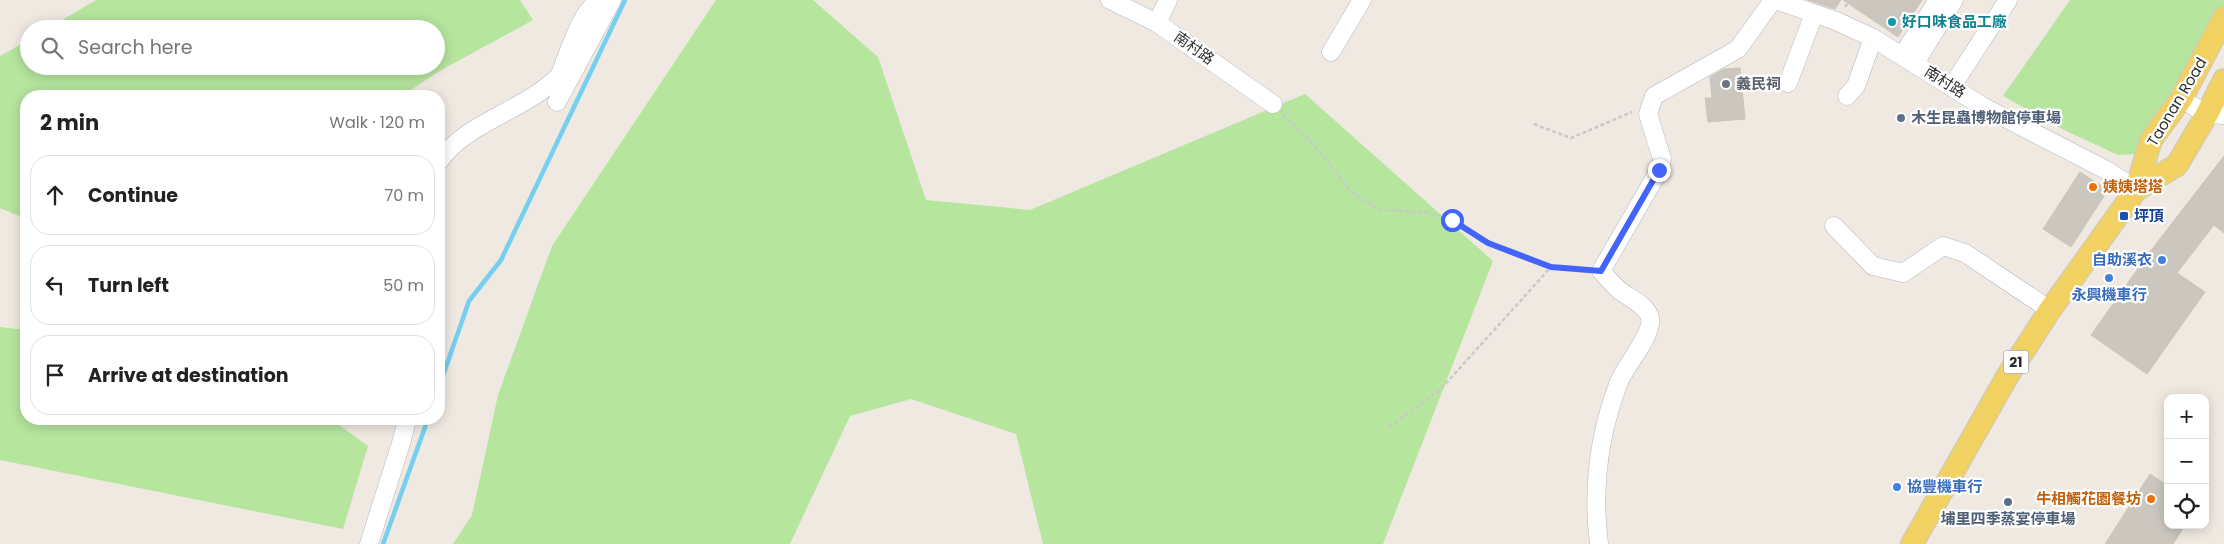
<!DOCTYPE html>
<meta charset="utf-8">
<style>
:root{--surface:#fff;--page:#f6f6f6;--text:#222;--muted:#767676;--line:#e0e0e0}
body{margin:0;font-family:Poppins,"Noto Sans TC",sans-serif;background:var(--page);color:var(--text)}
.controls{position:absolute;right:15px;bottom:15px;display:grid;overflow:hidden;border-radius:10px;box-shadow:0 2px 12px #0003}
.controls button{width:45px;height:45px;display:grid;place-items:center;padding:0;border:0;border-bottom:1px solid var(--line);background:var(--surface);color:var(--text);font:25px sans-serif}
.stop{position:absolute;width:15px;height:15px;margin:-11px;border:4px solid #4264fb;border-radius:50%;background:#fff}
.stop.end{background:#4264fb;border-color:#fff;box-shadow:0 1px 5px #0008}
.list{margin:0;padding:0;list-style:none}
h2{display:flex;justify-content:space-between;align-items:center;height:65px;margin:0;padding:0 20px;font-size:21px}
h2 small{font-size:16px;font-weight:400;color:var(--muted)}
.list li{display:grid;grid-template-columns:32px 1fr auto;gap:15px;align-items:center;box-sizing:border-box;height:80px;margin:0 10px 10px;padding:0 10px;border:1px solid var(--line);border-radius:20px}
.list b{display:block;font-size:19px;white-space:nowrap}
.list em{font-size:16px;font-style:normal;color:var(--muted)}
.icon{flex:none;width:28px;height:28px;fill:none;stroke:currentColor;stroke-width:2;stroke-linecap:round;stroke-linejoin:round}
.map{position:relative;flex:none;width:2224px;height:544px;overflow:hidden}
.search{position:absolute;background:var(--surface);box-shadow:0 2px 12px #0003;left:20px;top:20px;width:425px;height:55px;display:flex;align-items:center;gap:12px;box-sizing:border-box;padding:0 18px;border-radius:28px;color:var(--muted);font-size:19px}
.panel{position:absolute;background:var(--surface);box-shadow:0 2px 12px #0003;left:20px;top:90px;width:425px;height:335px;border-radius:20px}
.map>svg:first-child{display:block}
.green{fill:#b6e59e}
.lines{fill:none;stroke-linecap:round;stroke-linejoin:round}
.stream{stroke:#75cff0;stroke-width:4.5}
.building{fill:#cbc7bf;stroke:#cbc5ba}
.minor-casing{stroke:#b4b7c1;stroke-width:19}
.major-casing{stroke:#c9c9c9;stroke-width:24}
.path{stroke:#c9c9c9;stroke-width:2.5;stroke-dasharray:4 2.5;stroke-linecap:butt}
.minor{stroke:#fff;stroke-width:18}
.major{stroke:#f2d163;stroke-width:22}
.route{stroke:#4264fb;stroke-width:6}
.culture-dot{fill:#0f9aa8;stroke:#fff;stroke-width:2}
.worship-dot{fill:#6b7280;stroke:#fff;stroke-width:2}
.service-dot{fill:#5c6f8a;stroke:#fff;stroke-width:2}
.food-dot{fill:#e8710a;stroke:#fff;stroke-width:2}
.transit-dot{fill:#1a4fb4;stroke:#fff;stroke-width:2}
.shop-dot{fill:#3f7fe0;stroke:#fff;stroke-width:2}
.labels{text-anchor:middle;stroke-width:4.5;stroke-linejoin:round;paint-order:stroke}
.shield{fill:#fff;stroke:#6d6d6d;stroke-width:1}
.shield-label{font-size:14px;font-weight:bold;fill:#2e2e2e}
.culture-label{font-size:15px;font-weight:bold;fill:#0d838f;stroke:#fff;text-anchor:start}
.street-label{font-size:15px;fill:#2e2e2e;stroke:#fff}
.worship-label{font-size:15px;font-weight:bold;fill:#5b616d;stroke:#fff;text-anchor:start}
.service-label{font-size:15px;font-weight:bold;fill:#4e5e75;stroke:#fff;text-anchor:start}
.food-label{font-size:15px;font-weight:bold;fill:#c56008;stroke:#fff;text-anchor:start}
.transit-label{font-size:15px;font-weight:bold;fill:#164399;stroke:#fff;text-anchor:start}
.shop-label{font-size:15px;font-weight:bold;fill:#366cbe;stroke:#fff;text-anchor:end}
</style>
<div class="map">
<svg width="2224" height="544" viewBox="0 0 2224 544">
<rect width="100%" height="100%" fill="#efe9e1"/>
<g class="green">
<polygon points="96,0 520,0 533,20 436,73 402,96 26,96 26,219 0,208 0,56 29,40 29,66 436,66 436,29 47,29"/>
<polygon points="716,0 813,0 878,57 926,200 1030,210 1305,94 1493,261 1383,544 1043,544 1016,434 911,399 850,416 790,544 453,544 472,515 498,395 552,246"/>
<polygon points="2070,0 2224,0 2224,10 2139,154 2118,155 2062,129 2003,96"/>
<polygon points="0,327 26,330 26,419 331,419 368,446 343,529 0,460"/>
</g>
<g class="lines">
<g class="stream">
<polyline points="439,387 469,301 501,260 625,0"/>
<polyline points="383,544 428,419"/>
</g>
</g>
<g class="building">
<polygon points="1808,0 1841,0 1835,9"/>
<polygon points="1843,0 1922,0 1898,37"/>
<polygon points="1740,68 1745,119 1708,122 1705,98 1712,98 1710,77 1724,69"/>
<polygon points="2224,156 2224,233 2214,225 2177,273 2205,292 2147,374 2091,335 2149,253"/>
<polygon points="2080,172 2108,190 2071,247 2043,229"/>
<polygon points="2150,474 2168,486 2168,525 2185,525 2173,544 2105,544"/>
</g>
<g class="lines">
<defs>
<g id="minor">
<polyline points="1110,0 1157,23 1273,104"/>
<polyline points="1776,0 1836,21 1873,38 1982,106 2108,171 2136,190"/>
<polyline points="1157,23 1168,0"/>
<polyline points="1331,52 1362,0"/>
<polyline points="1902,56 1938,0"/>
<polyline points="1915,63 1954,0"/>
<polyline points="1788,83 1814,14"/>
<polyline points="1952,86 2008,0"/>
<polyline points="1847,96 1856,86 1873,38"/>
<polyline points="2181,99 2207,114 2224,115"/>
<polyline points="557,102 612,0"/>
<path d="M439,161C469,121 521,112 557,78C561,74 563,67 565,61C572,43 583,9 600,0"/>
<polyline points="1834,226 1873,266 1903,273 1943,246 1965,253 2050,310"/>
<polyline points="369,544 402,440 407,419"/>
<path d="M1599,544C1592,489 1599,434 1619,382C1625,366 1654,334 1650,318C1647,305 1629,298 1619,290C1613,285 1607,277 1601,271L1661,167L1662,159L1648,114L1654,96L1738,49L1773,0"/>
</g>
<g id="major">
<polyline points="2136,190 2177,165 2207,114 2224,80"/>
<polyline points="1912,544 2008,375 2050,310 2136,190 2151,140 2181,99 2224,18"/>
</g>
</defs>
<use href="#minor" class="minor-casing"/>
<use href="#major" class="major-casing"/>
<g class="path">
<polyline points="1845,7 1850,0"/>
<polyline points="1283,114 1316,147 1352,193 1380,210 1424,212 1452,220 1489,243 1551,267"/>
<polyline points="1534,124 1571,138 1632,112"/>
<polyline points="1389,427 1440,390 1551,267 1586,269"/>
</g>
<use href="#minor" class="minor"/>
<use href="#major" class="major"/>
</g>
<g class="lines">
<polyline class="route" points="1452,220 1488,243 1551,267 1601,271 1659,170"/>
</g>
<circle class="culture-dot" cx="1892" cy="22" r="5"/>
<circle class="worship-dot" cx="1726" cy="84" r="5"/>
<g class="service-dot">
<circle cx="1901" cy="118" r="5"/>
<circle cx="2008" cy="502" r="5"/>
</g>
<g class="food-dot">
<circle cx="2093" cy="187" r="5"/>
<circle cx="2151" cy="499" r="5"/>
</g>
<rect class="transit-dot" x="2119" y="211" width="10" height="10" rx="2.5"/>
<g class="shop-dot">
<circle cx="2162" cy="260" r="5"/>
<circle cx="2109" cy="278" r="5"/>
<circle cx="1897" cy="487" r="5"/>
</g>
<g class="labels">
<rect class="shield" x="2003.5" y="350.5" width="25" height="23" rx="4"/>
<g class="shield-label">
<text x="2016" y="367">21</text>
</g>
<g class="culture-label">
<text x="1902" y="27">好口味食品工廠</text>
</g>
<g class="street-label">
<text transform="translate(1194 48) rotate(35)" y="5">南村路</text>
<text transform="translate(1945 82) rotate(32)" y="5">南村路</text>
<text transform="translate(2177 102) rotate(-59)" y="5">Taonan Road</text>
</g>
<g class="worship-label">
<text x="1736" y="89">義民祠</text>
</g>
<g class="service-label">
<text x="1911" y="123">木生昆蟲博物館停車場</text>
<text x="2008" y="524" text-anchor="middle">埔里四季蒸宴停車場</text>
</g>
<g class="food-label">
<text x="2103" y="192">姨姨塔塔</text>
<text x="2141" y="504" text-anchor="end">牛相觸花園餐坊</text>
</g>
<g class="transit-label">
<text x="2134" y="221">坪頂</text>
</g>
<g class="shop-label">
<text x="2152" y="265">自助溪衣</text>
<text x="2109" y="300" text-anchor="middle">永興機車行</text>
<text x="1907" y="492" text-anchor="start">協豐機車行</text>
</g>
</g>
</svg>
<div class="controls">
<button>+</button>
<button>−</button>
<button><svg class="icon" aria-label="locate" viewBox="0 0 24 24"><circle cx="12" cy="12" r="6"/><path d="M12 2v4M12 18v4M2 12h4M18 12h4"/></svg></button>
</div>
<div class="stop" style="left:1452px;top:220px"></div>
<div class="stop end" style="left:1659px;top:170px"></div>
<div class="search"><svg class="icon" aria-label="search" viewBox="0 0 24 24"><circle cx="10" cy="10" r="6"/><path d="M15 15l6 6"/></svg>Search here</div>
<section class="panel">
<h2>2 min<small>Walk · 120 m</small></h2>
<ul class="list">
<li><svg class="icon" aria-label="ahead" viewBox="0 0 24 24"><path d="M12 20V5M6 11l6-6 6 6"/></svg><div><b>Continue</b></div><em>70 m</em></li>
<li><svg class="icon" aria-label="left" viewBox="0 0 24 24"><path d="M17 20v-9H6M10 6l-5 5 5 5"/></svg><div><b>Turn left</b></div><em>50 m</em></li>
<li><svg class="icon" aria-label="arrive" viewBox="0 0 24 24"><path d="M6 21V4h12l-3 4 3 4H6"/></svg><div><b>Arrive at destination</b></div></li>
</ul>
</section>
</div>
